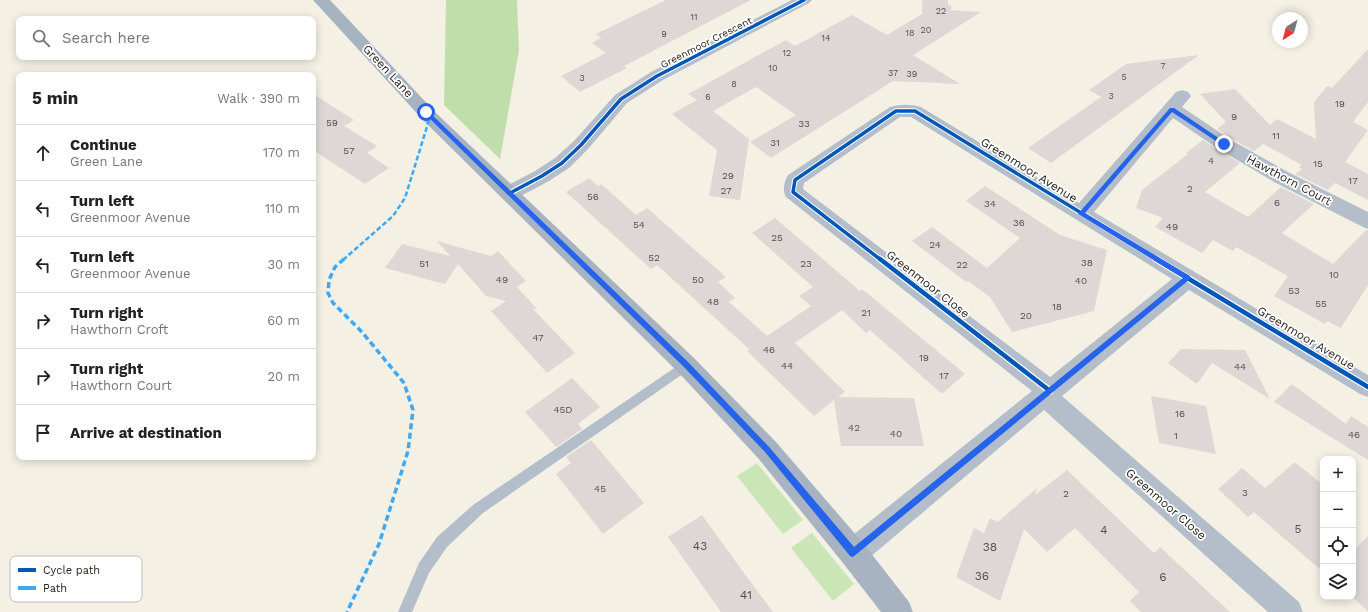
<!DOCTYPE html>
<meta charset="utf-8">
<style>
:root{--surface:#fff;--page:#f2f2f2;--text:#222;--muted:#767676;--line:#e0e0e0}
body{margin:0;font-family:"Work Sans",sans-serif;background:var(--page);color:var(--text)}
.controls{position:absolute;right:12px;bottom:12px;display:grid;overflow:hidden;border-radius:8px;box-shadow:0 2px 10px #0003}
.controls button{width:36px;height:36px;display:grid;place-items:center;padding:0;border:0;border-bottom:1px solid var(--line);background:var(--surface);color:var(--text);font:20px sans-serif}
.compass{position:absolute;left:1272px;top:12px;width:36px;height:36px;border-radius:50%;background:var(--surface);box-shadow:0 2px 10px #0003;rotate:216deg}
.stop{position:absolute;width:12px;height:12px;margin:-9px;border:3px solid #2563eb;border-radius:50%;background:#fff}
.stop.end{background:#2563eb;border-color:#fff;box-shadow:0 1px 4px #0008}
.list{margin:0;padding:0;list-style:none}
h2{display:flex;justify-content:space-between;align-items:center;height:52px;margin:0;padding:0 16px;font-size:17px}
h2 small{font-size:13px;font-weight:400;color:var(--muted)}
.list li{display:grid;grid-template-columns:26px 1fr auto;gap:12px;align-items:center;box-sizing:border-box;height:56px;padding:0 16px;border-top:1px solid var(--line)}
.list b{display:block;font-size:15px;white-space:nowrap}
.list p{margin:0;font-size:13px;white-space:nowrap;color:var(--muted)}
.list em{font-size:13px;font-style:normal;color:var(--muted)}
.icon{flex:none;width:22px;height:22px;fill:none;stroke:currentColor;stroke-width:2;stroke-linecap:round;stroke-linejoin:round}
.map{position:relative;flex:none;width:1368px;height:612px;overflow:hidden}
.search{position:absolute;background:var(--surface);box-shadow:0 2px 10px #0003;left:16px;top:16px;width:300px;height:44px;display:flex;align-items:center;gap:10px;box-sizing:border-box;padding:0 14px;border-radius:8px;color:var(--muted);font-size:15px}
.panel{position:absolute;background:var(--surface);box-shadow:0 2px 10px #0003;left:16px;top:72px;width:300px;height:388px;border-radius:8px}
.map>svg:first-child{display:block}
.green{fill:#cae6b7}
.forest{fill:#c0deac}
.building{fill:#ddd8d6}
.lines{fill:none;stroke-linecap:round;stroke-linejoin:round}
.service{fill:#b4beca;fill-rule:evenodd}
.minor{fill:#b4beca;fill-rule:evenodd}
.secondary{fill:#a8b3c2;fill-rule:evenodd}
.quiet-far1{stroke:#3fa9f5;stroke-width:2.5;stroke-dasharray:5 2.5;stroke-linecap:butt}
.quiet{stroke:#3fa9f5;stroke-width:3.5;stroke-dasharray:6 3.5;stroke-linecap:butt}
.cycleway-far1-casing{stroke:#fff;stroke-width:5.5}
.cycleway-casing{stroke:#fff;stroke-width:7}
.cycleway-far1{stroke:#0057b8;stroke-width:3.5}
.cycleway{stroke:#0057b8;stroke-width:4.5}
.route{fill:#2563eb}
.labels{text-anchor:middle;stroke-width:3.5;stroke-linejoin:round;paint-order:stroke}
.far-number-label{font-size:9px;fill:#535049}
.far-street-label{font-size:10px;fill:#25231a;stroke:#fff}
.number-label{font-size:10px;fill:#535049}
.street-label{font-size:12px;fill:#25231a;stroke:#fff}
.near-number-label{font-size:12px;fill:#535049}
.key{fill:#fff;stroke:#bebdba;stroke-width:1}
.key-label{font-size:11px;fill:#25231a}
</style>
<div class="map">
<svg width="1368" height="612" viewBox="0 0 1368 612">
<rect width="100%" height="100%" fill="#f4f0e4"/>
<g class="green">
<polygon points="757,463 803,520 783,534 737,476"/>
<polygon points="812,533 854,584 833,601 791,548"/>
</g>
<polygon class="forest" points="446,0 517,0 519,50 500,159 444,105"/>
<g class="building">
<polygon points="666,0 751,0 624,66 627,68 580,92 561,76 606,53 592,43 601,38 596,34"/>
<polygon points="922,0 948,0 948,5 951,5 951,10 981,12 913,55 960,84 893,81 771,158 750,142 796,115 756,87 713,111 749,139 740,200 709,196 717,150 672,114 697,100 688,94 786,40 795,46 852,15 887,35 922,14"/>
<polygon points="1368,49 1368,102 1353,122 1368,130 1345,162 1368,174 1368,200 1335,183 1328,190 1295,174 1302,169 1299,167 1302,165 1263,144 1254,151 1232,139 1217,129 1226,122 1200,94 1235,89 1270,125 1277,119 1316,139 1314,102 1327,86 1332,88"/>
<polygon points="1199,55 1051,163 1028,148 1101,97 1089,90 1126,64"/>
<polygon points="313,94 354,120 344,126 377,146 367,153 389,168 365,184 313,150"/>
<polygon points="1203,140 1240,163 1205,192 1248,217 1281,187 1314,204 1282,233 1333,264 1366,230 1368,230 1368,285 1341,328 1327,321 1325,324 1274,296 1288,276 1236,247 1233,251 1213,240 1202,253 1155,227 1163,218 1136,208 1142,190 1188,154 1186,153"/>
<polygon points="589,178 598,186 601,184 636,215 647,208 726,277 718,282 735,298 729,302 767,336 811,306 799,296 813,287 752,233 775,218 860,291 862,289 965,374 942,394 870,330 866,333 842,310 795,343 845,392 838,397 914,398 924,446 841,446 834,400 814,416 747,351 749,349 657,265 651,269 566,192"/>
<polygon points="985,186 1060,235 1107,250 1094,311 1012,332 990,297 968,281 966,282 912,241 932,227 987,268 1020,238 966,201"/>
<polygon points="437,241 491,256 498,251 526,281 517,287 538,310 532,308 575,353 547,373 491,311 506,301 486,296 458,264 445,284 385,268 402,244 450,256"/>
<polygon points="1181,349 1245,350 1270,399 1212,363 1197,384 1168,363"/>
<polygon points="572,378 600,407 578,424 582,429 556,447 525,412"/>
<polygon points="1292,384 1346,424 1351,416 1368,427 1368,460 1274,402"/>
<polygon points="1151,396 1206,406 1216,454 1159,443"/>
<polygon points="591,440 644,503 603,534 556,474 571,463 566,457"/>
<polygon points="1295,462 1323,485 1323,572 1254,512 1248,517 1218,489 1242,468 1265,488"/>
<polygon points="1067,470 1154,553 1160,547 1230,612 1141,612 1130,601 1139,592 1075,528 1047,552 1024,529 1000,601 956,577 974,528 984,533 990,518 998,522 1037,488 1035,495"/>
<polygon points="702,515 744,573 773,612 721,612 668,537"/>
<polygon points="1368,536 1368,611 1352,597 1353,548 1354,550"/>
</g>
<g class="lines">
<polygon class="service" points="686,360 690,361 692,365 690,369 483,513 447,547 429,573 412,612 398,612 419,563 437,537 473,505"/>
<g class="minor">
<polygon points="792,0 812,0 809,3 663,80 627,103 588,149 569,168 549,181 517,198 510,200 503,198 500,193 503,188 535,171 555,158 574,141 615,95 651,72"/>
<path d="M1182,90L1188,92L1191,96L1182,107L1231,140L1288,172L1368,212V229L1361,226L1274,182L1217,148L1173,118L1094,212L1368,375V397L1360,394L1189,290L1062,396L1299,602L1303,612H1268L1044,410L863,563L853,567L843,563L839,553L843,543L1032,391L786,197C782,190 784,182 788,175L890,107C900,104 911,104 921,107L1079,203L1176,92ZM900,117H911L1172,279L1050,377L803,189L804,183Z"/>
</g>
<polygon class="secondary" points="313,0 330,0 436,113 694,358 776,442 863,543 909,602 913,612 881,612 843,563 758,458 678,372 424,121"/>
<polyline class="quiet-far1" points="343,260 393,216 405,198 430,117"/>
<polyline class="quiet" points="344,259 335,267 329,280 328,293 333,303 362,332 404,383 413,410 408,451 379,544 347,612"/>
<defs>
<g id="cycleway-far1">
<polyline points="510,193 542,176 562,163 581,145 621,99 657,76 804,0"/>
<polyline points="881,260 793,192 795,180 896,111 915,111 1158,260"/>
</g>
<g id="cycleway">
<polyline points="880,259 1050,391"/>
<polyline points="1156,259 1368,387"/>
</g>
</defs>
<use href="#cycleway-far1" class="cycleway-far1-casing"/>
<use href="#cycleway" class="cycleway-casing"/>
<use href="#cycleway-far1" class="cycleway-far1"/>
<use href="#cycleway" class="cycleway"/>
</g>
<polygon class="route" points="1170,108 1174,108 1226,143 1226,145 1222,145 1172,112 1085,213 1190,276 1190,279 853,557 850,556 765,452 684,367 423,112 428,111 689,363 770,448 854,547 1183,278 1078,214"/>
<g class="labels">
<g class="far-number-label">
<text x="941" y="14">22</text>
<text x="694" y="20">11</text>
<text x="926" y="33">20</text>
<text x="910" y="36">18</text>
<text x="664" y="37">9</text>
<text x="826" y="41">14</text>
<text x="787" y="56">12</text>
<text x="1163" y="69">7</text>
<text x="773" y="71">10</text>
<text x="893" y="76">37</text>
<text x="912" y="77">39</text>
<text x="1124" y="80">5</text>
<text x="582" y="81">3</text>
<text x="734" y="87">8</text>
<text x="1111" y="99">3</text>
<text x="708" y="100">6</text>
</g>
<g class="far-street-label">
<text transform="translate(706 42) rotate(-27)" y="4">Greenmoor Crescent</text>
</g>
<g class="number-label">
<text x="1340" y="107">19</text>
<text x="1234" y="120">9</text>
<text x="332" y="126">59</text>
<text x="804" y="127">33</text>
<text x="1276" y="139">11</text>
<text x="775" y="146">31</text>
<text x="349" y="154">57</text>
<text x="1211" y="164">4</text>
<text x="1318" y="167">15</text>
<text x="728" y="179">29</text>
<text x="1353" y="184">17</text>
<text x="1190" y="192">2</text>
<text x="726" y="194">27</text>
<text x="593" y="200">56</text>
<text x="1277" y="206">6</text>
<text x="990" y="207">34</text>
<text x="1019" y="226">36</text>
<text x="639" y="228">54</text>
<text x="1172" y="230">49</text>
<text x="777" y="241">25</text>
<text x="935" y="248">24</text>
<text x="654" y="261">52</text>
<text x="1087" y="266">38</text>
<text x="424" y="267">51</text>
<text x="806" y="267">23</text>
<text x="962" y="268">22</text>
<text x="1334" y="278">10</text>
<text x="502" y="283">49</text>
<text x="698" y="283">50</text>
<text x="1081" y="284">40</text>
<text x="1294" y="294">53</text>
<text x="713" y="305">48</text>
<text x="1321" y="307">55</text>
<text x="1057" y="310">18</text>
<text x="866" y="316">21</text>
<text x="1026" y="319">20</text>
<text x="538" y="341">47</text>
<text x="769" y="353">46</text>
<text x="924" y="361">19</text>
<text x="787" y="369">44</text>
<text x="1240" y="370">44</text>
<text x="944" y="379">17</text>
<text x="563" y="413">45D</text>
<text x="1180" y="417">16</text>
<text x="854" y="431">42</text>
<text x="896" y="437">40</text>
<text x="1354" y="438">46</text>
<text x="1176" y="439">1</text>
<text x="600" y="492">45</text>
<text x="1245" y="496">3</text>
<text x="1066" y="497">2</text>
</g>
<g class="street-label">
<text transform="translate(388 71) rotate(47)" y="4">Green Lane</text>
<text transform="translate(1029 170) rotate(32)" y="4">Greenmoor Avenue</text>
<text transform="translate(1289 180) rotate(28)" y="4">Hawthorn Court</text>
<text transform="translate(928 284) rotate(38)" y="4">Greenmoor Close</text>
<text transform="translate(1306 338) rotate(31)" y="4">Greenmoor Avenue</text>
<text transform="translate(1166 504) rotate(41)" y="4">Greenmoor Close</text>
</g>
<g class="near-number-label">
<text x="1298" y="533">5</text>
<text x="1104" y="534">4</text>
<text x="700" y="550">43</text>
<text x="990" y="551">38</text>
<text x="982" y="580">36</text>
<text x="1163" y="581">6</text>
<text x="746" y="599">41</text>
</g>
</g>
<rect x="10" y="556" width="132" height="46" rx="6" class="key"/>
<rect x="18" y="568" width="18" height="4" fill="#0057b8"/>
<rect x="18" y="586" width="18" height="4" fill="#3fa9f5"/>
<g class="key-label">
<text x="43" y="574">Cycle path</text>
<text x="43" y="592">Path</text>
</g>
</svg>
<div class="controls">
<button>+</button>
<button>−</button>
<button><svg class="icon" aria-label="locate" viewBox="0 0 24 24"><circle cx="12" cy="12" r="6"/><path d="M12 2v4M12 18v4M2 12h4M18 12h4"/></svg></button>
<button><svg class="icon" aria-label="layers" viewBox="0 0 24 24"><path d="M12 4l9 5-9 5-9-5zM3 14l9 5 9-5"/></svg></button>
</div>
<svg class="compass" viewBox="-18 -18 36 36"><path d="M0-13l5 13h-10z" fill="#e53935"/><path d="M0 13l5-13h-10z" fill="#767676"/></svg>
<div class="stop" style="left:426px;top:112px"></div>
<div class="stop end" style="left:1224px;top:144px"></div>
<div class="search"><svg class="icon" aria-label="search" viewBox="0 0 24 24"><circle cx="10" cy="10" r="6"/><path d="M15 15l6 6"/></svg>Search here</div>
<section class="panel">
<h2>5 min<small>Walk · 390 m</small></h2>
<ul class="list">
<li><svg class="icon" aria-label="ahead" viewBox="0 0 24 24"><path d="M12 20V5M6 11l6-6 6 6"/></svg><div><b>Continue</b><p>Green Lane</p></div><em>170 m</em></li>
<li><svg class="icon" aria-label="left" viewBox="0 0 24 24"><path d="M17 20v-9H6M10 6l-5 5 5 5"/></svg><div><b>Turn left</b><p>Greenmoor Avenue</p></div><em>110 m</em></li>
<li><svg class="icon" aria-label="left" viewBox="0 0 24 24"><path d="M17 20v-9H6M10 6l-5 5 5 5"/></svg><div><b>Turn left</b><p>Greenmoor Avenue</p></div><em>30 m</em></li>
<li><svg class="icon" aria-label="right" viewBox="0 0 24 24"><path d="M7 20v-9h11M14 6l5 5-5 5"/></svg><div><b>Turn right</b><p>Hawthorn Croft</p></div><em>60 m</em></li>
<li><svg class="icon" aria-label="right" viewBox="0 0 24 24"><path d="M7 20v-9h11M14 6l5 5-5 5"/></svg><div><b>Turn right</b><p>Hawthorn Court</p></div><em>20 m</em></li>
<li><svg class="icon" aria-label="arrive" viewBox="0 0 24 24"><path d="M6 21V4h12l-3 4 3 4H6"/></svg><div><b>Arrive at destination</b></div></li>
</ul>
</section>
</div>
